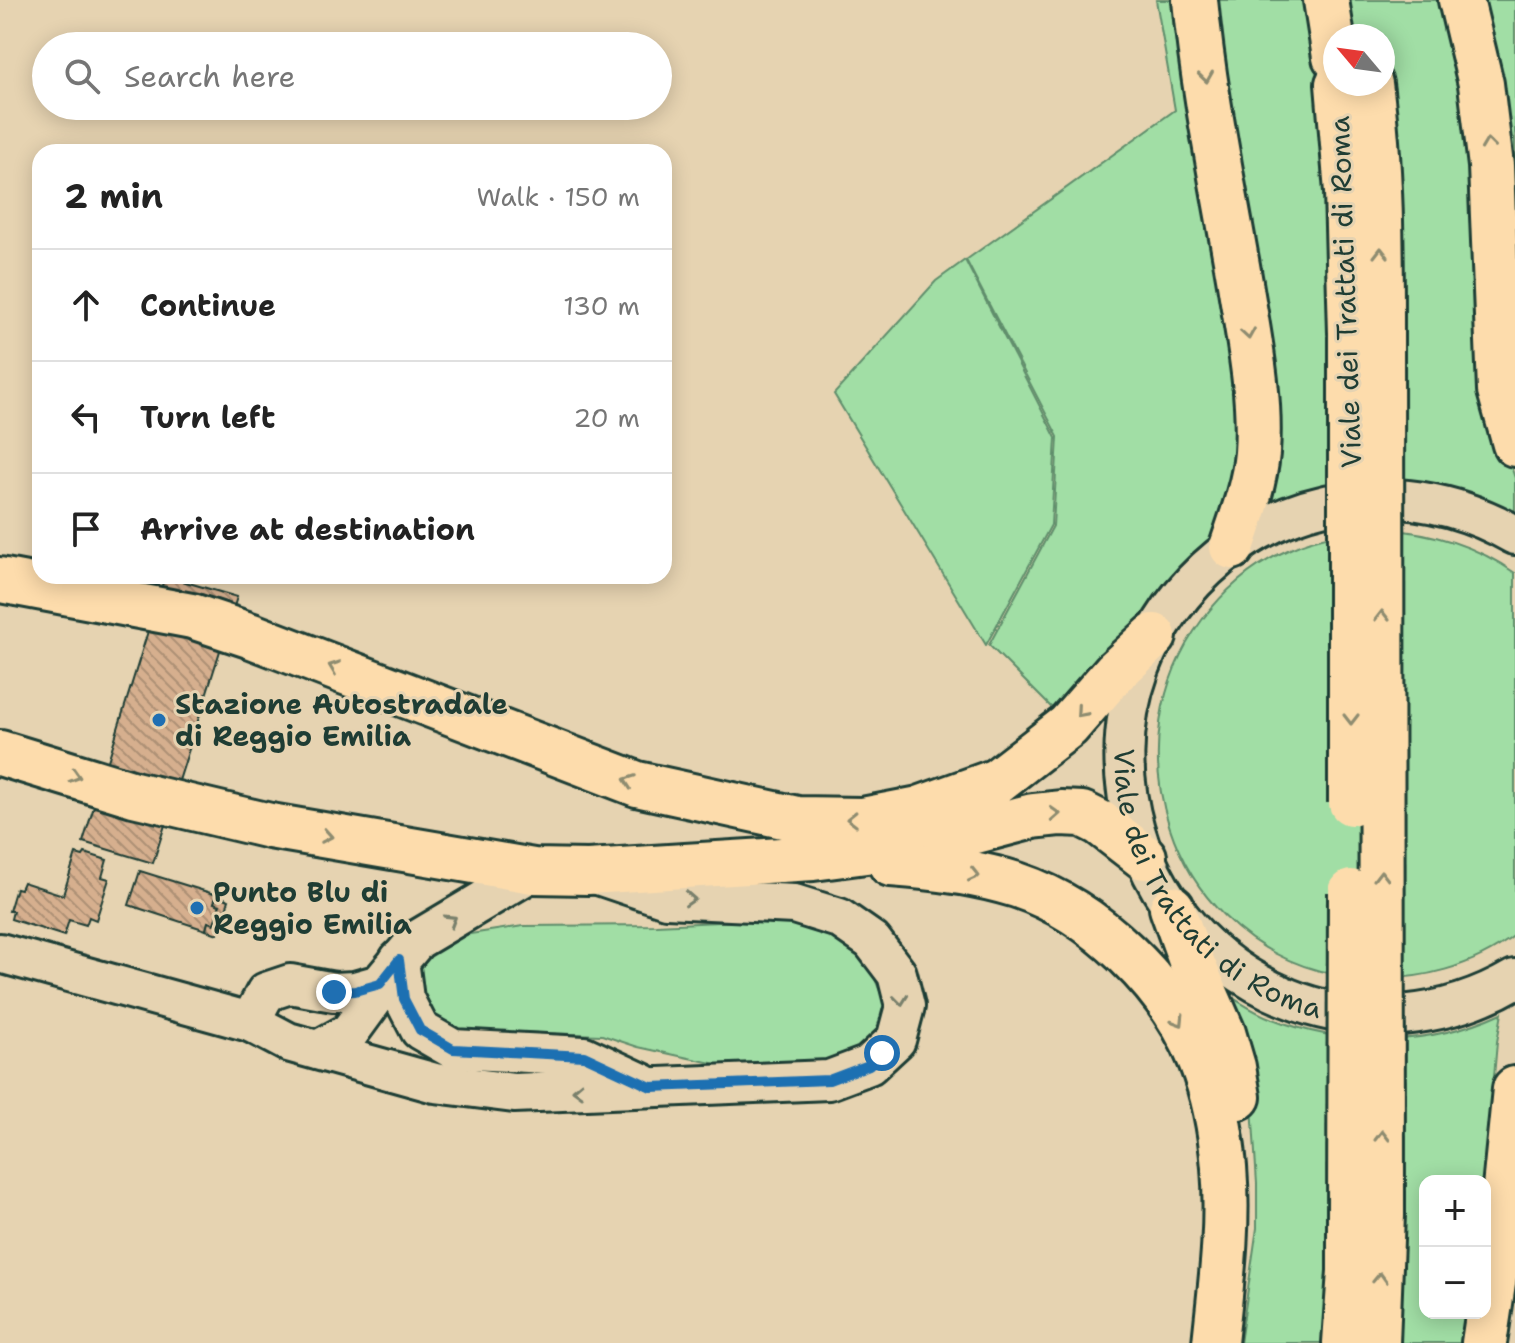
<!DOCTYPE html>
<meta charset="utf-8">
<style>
:root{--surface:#fff;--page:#f2f2f2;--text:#222;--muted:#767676;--line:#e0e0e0}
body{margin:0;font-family:"Shantell Sans",sans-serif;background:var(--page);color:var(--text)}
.controls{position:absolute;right:24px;bottom:24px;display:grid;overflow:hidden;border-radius:16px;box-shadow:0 4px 20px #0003}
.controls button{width:72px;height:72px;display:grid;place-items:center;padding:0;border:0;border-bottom:2px solid var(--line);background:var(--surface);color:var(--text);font:40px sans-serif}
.compass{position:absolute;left:1323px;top:24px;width:72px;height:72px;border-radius:50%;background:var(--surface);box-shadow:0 4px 20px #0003;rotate:299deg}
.stop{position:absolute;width:24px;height:24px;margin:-18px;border:6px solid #1f6fb2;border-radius:50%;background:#fff}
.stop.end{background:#1f6fb2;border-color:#fff;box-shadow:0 2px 8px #0008}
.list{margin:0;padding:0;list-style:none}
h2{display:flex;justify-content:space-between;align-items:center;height:104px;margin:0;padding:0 32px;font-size:34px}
h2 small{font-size:26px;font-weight:400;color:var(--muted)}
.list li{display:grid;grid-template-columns:52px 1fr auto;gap:24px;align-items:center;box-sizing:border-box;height:112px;padding:0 32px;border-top:2px solid var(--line)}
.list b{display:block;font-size:30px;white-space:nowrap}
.list em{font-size:26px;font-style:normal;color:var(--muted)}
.icon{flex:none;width:44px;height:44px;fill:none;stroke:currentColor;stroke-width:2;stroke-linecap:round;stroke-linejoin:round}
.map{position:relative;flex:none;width:1515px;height:1343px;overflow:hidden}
.search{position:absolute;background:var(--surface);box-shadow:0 4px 20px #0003;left:32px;top:32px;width:640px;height:88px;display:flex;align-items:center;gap:20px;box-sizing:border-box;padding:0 28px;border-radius:44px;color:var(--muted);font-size:30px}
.panel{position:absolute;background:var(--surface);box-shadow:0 4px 20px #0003;left:32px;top:144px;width:640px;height:440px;border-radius:24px}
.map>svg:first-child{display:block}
.grass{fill:#a1dea5;stroke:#608e6c;stroke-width:2;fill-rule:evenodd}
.building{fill:url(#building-back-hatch);stroke:#1f3d34;stroke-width:2}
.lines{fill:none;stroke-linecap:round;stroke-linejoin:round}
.minor-casing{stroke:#1f3d34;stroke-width:44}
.highway-casing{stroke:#1f3d34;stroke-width:50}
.minor{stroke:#e6d3b1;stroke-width:38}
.highway{stroke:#fddcac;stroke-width:44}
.highway-bridge-casing{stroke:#1f3d34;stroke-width:50;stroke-linecap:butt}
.highway-bridge{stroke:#fddcac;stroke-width:44}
.oneway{stroke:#8e8c70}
.oneway2{stroke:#79806c}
.route{stroke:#1f6fb2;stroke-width:10}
.poi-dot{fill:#1f6fb2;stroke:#e6d3b1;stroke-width:3}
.labels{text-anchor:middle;stroke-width:6;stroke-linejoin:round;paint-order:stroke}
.street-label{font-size:28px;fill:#1f3d34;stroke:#e6d3b1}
.poi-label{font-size:28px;font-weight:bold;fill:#1f3d34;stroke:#e6d3b1;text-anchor:start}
</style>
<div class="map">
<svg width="1515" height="1343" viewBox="0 0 1515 1343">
<defs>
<pattern id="building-back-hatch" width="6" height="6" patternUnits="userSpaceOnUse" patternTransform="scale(2)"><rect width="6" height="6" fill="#d6af8e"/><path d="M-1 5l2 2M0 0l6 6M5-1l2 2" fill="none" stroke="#ad9075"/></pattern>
</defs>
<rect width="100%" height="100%" fill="#e6d3b1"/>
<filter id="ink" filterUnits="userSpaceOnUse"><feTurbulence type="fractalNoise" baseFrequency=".0125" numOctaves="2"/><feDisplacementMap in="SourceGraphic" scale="16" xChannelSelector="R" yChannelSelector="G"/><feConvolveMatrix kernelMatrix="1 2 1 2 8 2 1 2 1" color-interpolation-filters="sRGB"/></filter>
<g filter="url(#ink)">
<g class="grass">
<path d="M1156,0H1515V348L1500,435L1515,478V525L1302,503L1064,720L989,645L1053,526L1058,437L966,260L1175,110ZM1335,36H1383V84H1335Z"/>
<polygon points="965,260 1056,438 1051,525 986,645 834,394 936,281"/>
<path d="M1384,529C1432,532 1475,545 1515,573V935C1473,967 1420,981 1368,978C1351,976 1336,975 1320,971C1168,930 1110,744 1202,620C1225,589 1255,564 1290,549C1321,535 1351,532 1384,529Z"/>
<polygon points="762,920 805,922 846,939 871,969 886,1006 877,1036 839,1059 744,1070 638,1047 602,1035 450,1030 425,1018 409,980 425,951 451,937 523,926 656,925"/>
<path d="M1222,992C1238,1000 1253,1012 1270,1018C1346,1048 1428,1047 1502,1013L1497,1042L1485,1181H1425V1313H1467L1461,1343H1388L1331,1250L1325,1343H1240L1257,1228V1184L1251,1090Z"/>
</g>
<g class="building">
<polygon points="165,576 237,597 153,863 83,842"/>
<polygon points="85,853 107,860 102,877 109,879 96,920 89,917 86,925 69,920 64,936 11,919 13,911 9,911 16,888 20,889 23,882 63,895 76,854 83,856"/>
<polygon points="140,871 217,895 214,903 220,905 214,924 208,922 206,930 129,905"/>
<polygon points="217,895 229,900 218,934 206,930 208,922 214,924 220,905 214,903"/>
</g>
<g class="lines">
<defs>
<g id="minor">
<path id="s1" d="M1515,535C1463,505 1405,493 1346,501C1300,508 1256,527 1220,557C1066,683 1105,923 1288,998C1362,1028 1447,1019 1515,979"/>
<polyline points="0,953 250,1022 288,1042 435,1083 514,1093 829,1080 869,1065 896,1040 905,1006 897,974 872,941 839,918 794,904 666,898 595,874"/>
<polyline points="399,960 404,999 420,1030 453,1049 584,1056 644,1084"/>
<polyline points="250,1022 266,992 290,984 334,992 355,991 380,984"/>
<polyline points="318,1050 349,1033 376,996 380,984 417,940 533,871"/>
</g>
<g id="highway">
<path d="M1195,0C1204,95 1224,189 1240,283C1249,339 1261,396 1257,453C1254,486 1242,517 1232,547"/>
<polyline points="1326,0 1335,57"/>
<polyline points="1461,0 1481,84 1491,166 1500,390 1515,444"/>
<polyline points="1338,84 1347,192 1351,333"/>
<path d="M1370,84C1381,166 1381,248 1381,331"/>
<polyline points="0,580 192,616 252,636 637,784 797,819 862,820 919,809 997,781 1068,726 1115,672 1154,636"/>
<polyline points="0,753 134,794 270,826 533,871 588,872 813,858 934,842 1033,816 1061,813 1082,814 1100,823 1144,857"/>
<path d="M891,864C934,867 976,872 1017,885C1095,911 1171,985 1201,1061C1214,1094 1221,1132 1224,1167C1229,1226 1221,1285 1215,1343"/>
<polyline points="1172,908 1190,958 1223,1033 1233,1067 1238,1097"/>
<polyline points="1345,1343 1350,1271 1350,1215"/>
<polyline points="1377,1343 1382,1214"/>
<polyline points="1484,1343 1500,1237 1515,1089"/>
</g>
</defs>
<use href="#minor" class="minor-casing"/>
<use href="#highway" class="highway-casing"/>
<use href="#minor" class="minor"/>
<use href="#highway" class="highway"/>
<defs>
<g id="highway-bridge">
<polyline points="1381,331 1382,1214"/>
<polyline points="1351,803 1351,336"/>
<polyline points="1350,1215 1351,892"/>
</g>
</defs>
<use href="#highway-bridge" class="highway-bridge-casing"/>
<use href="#highway-bridge" class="highway-bridge"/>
</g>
<defs><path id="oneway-chevron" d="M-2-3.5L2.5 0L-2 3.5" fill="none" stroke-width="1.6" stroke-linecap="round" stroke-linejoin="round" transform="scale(2)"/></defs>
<g class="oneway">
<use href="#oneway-chevron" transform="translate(1206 77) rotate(82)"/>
<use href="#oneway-chevron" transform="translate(1488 144) rotate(-97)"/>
<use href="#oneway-chevron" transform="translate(1381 253) rotate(-90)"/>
<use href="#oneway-chevron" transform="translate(1248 334) rotate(81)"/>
<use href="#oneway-chevron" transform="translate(1382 616) rotate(-90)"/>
<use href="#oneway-chevron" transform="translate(334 667) rotate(-159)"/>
<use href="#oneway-chevron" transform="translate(1081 712) rotate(131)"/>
<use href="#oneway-chevron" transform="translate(1351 719) rotate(90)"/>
<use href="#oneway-chevron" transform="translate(75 776) rotate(17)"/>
<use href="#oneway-chevron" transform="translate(629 781) rotate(-160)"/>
<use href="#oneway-chevron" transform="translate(1055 814) rotate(-3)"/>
<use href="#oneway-chevron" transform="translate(852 819) rotate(179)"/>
<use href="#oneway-chevron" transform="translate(327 836) rotate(10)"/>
<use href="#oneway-chevron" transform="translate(974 875) rotate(13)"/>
<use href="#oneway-chevron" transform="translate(1381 876) rotate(-90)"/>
<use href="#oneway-chevron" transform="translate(1179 1021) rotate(58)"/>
<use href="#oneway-chevron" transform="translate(1382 1136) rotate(-90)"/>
<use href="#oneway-chevron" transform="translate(1380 1278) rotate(-88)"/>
</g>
<g class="oneway2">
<use href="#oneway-chevron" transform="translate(690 899) rotate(3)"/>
<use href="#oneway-chevron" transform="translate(451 920) rotate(-31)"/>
<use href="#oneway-chevron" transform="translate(901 1000) rotate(84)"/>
<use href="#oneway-chevron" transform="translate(578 1090) rotate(178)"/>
</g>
</g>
<g class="lines" filter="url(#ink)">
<polyline class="route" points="334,992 355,991 380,984 399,960 404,999 420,1030 453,1049 584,1056 651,1087 829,1080 869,1065 882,1053"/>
</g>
<g class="poi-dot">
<circle cx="159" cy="720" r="8"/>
<circle cx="197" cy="908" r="8"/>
</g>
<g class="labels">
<g class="street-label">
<text transform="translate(1345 292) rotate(-92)" y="10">Viale dei Trattati di Roma</text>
<text dy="10" stroke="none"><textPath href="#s1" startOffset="712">Viale dei Trattati di Roma</textPath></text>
</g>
<g class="poi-label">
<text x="175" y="714">Stazione Autostradale<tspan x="175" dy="32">di Reggio Emilia</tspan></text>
<text x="213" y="902">Punto Blu di<tspan x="213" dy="32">Reggio Emilia</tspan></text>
</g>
</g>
</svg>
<div class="controls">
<button>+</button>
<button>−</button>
</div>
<svg class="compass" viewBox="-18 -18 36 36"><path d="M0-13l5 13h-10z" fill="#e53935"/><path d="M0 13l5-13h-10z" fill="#767676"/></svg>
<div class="stop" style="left:882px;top:1053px"></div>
<div class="stop end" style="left:334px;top:992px"></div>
<div class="search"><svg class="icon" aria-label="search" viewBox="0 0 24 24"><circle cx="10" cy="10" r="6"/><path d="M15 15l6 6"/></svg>Search here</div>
<section class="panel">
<h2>2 min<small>Walk · 150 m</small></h2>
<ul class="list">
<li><svg class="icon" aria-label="ahead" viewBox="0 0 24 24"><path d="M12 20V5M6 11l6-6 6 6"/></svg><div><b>Continue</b></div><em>130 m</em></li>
<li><svg class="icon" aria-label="left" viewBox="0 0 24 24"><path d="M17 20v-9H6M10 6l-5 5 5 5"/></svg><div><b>Turn left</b></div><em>20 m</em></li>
<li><svg class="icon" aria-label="arrive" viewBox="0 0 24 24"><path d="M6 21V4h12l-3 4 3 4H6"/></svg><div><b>Arrive at destination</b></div></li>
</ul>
</section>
</div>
